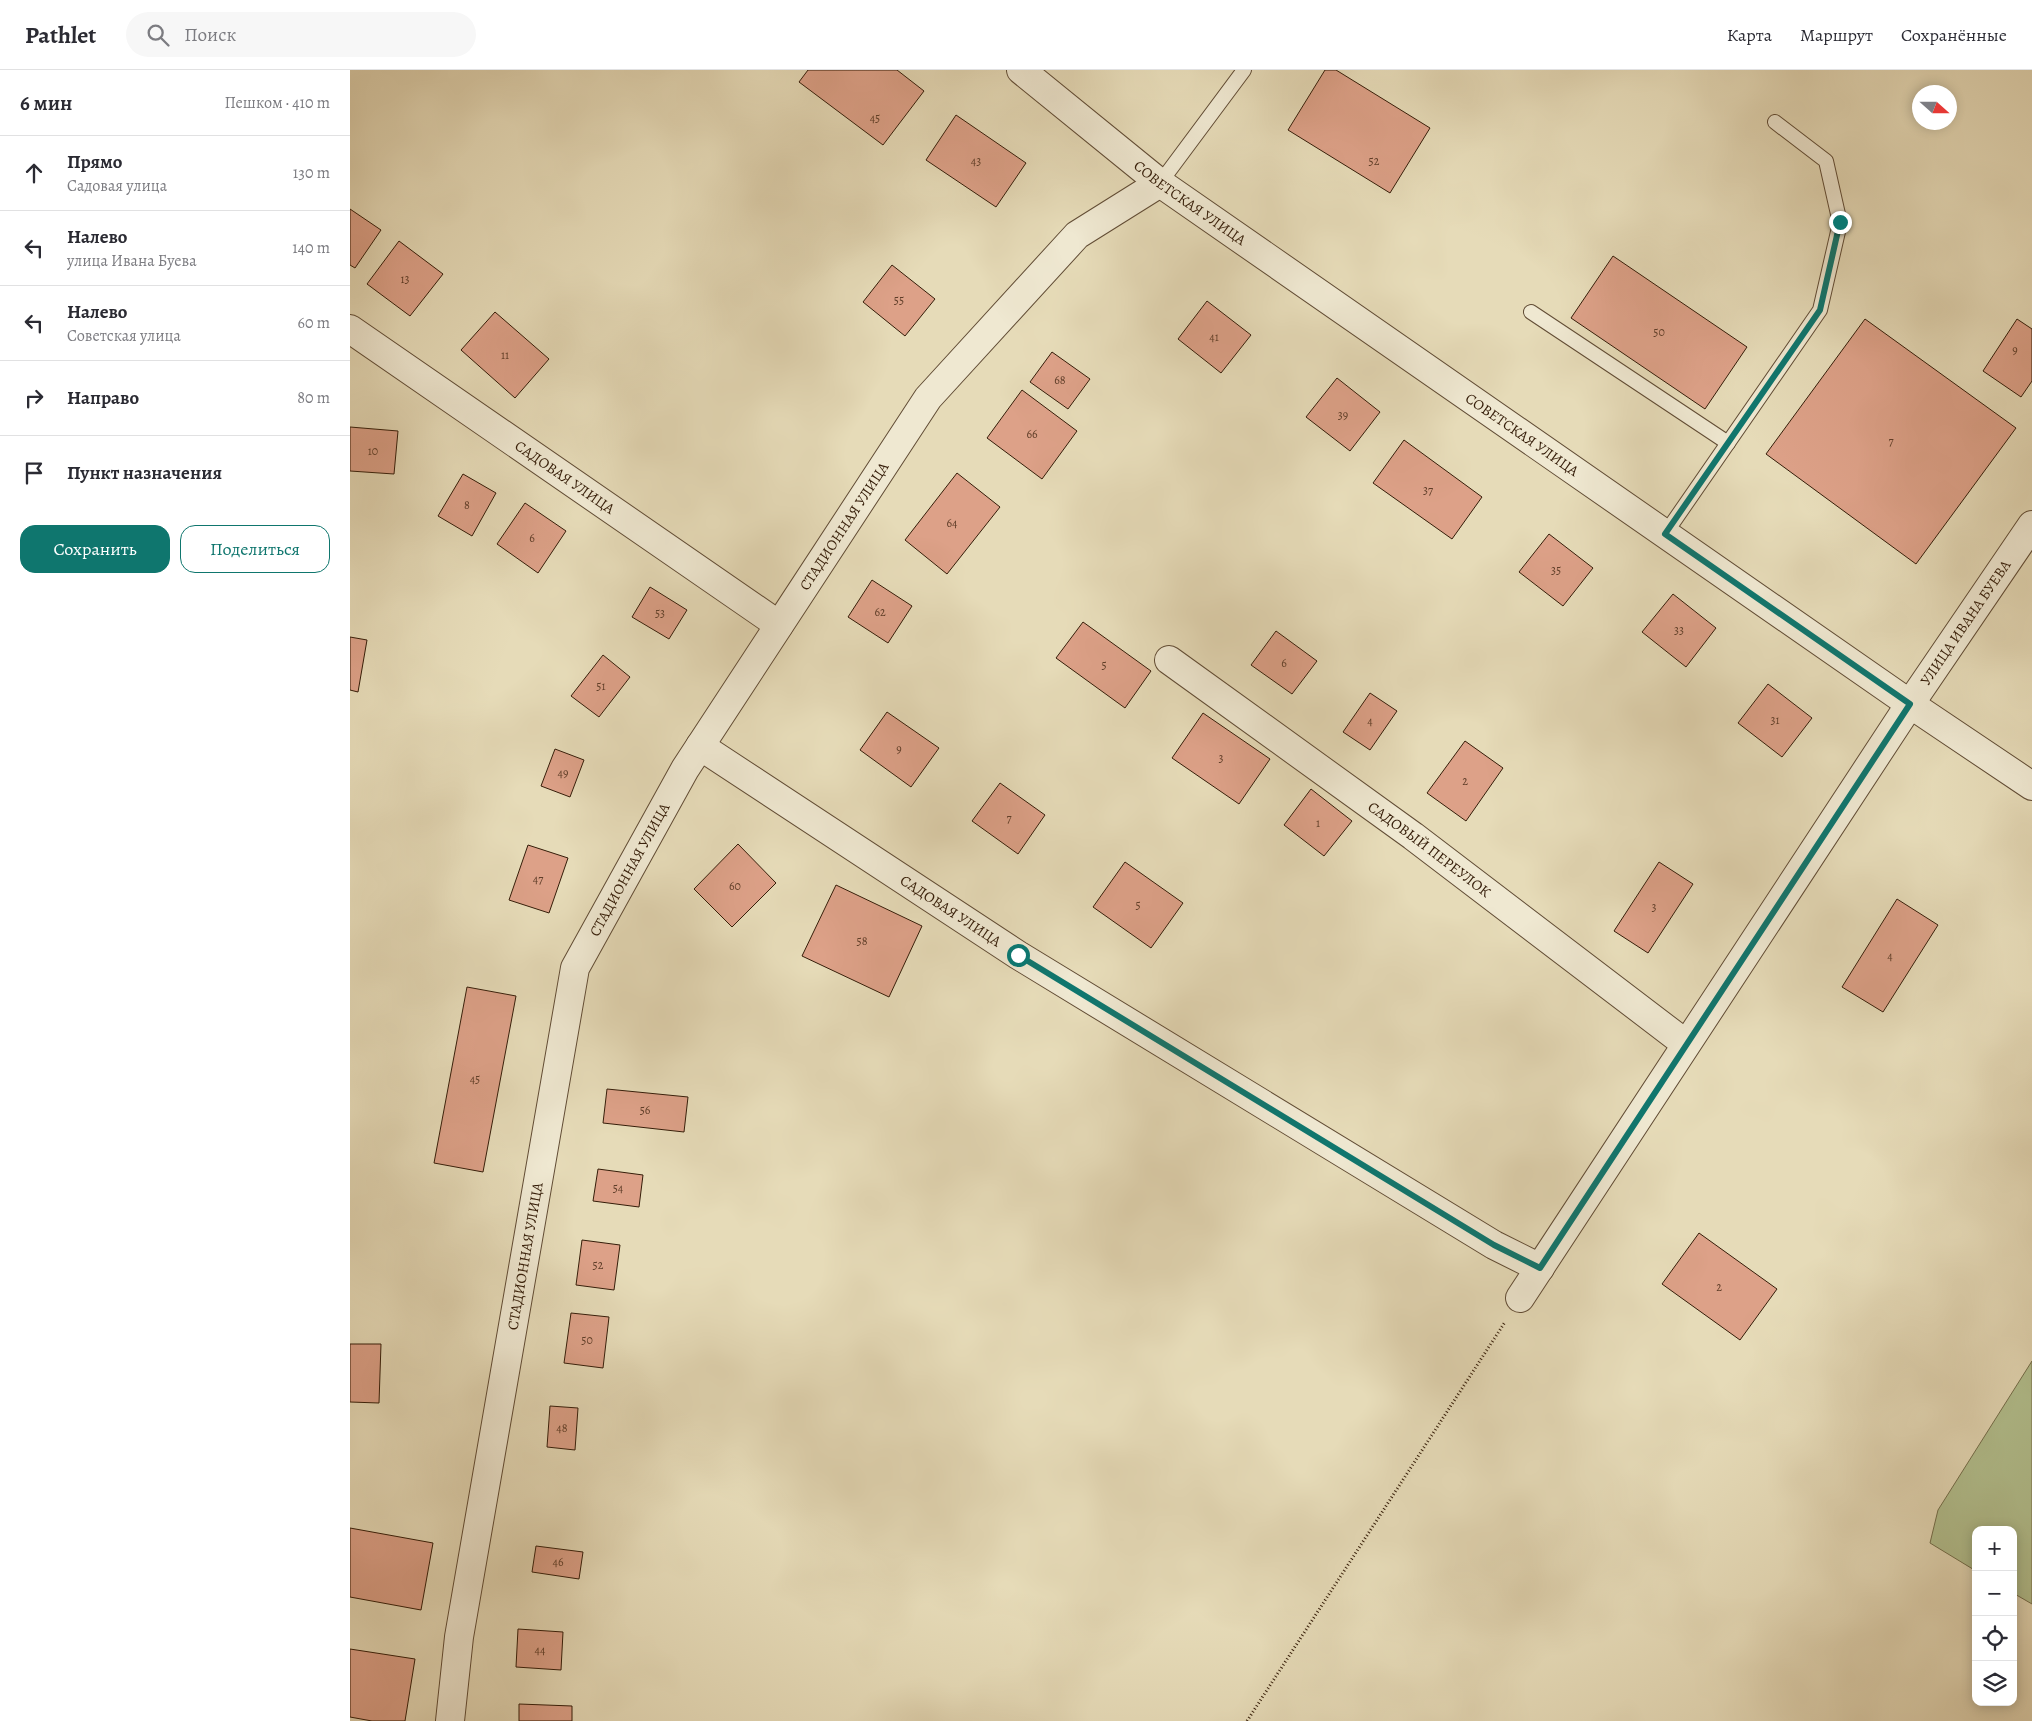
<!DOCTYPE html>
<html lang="ru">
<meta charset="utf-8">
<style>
:root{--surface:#fff;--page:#f7f7f7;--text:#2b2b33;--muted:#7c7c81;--line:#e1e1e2;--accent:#0f766e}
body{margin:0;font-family:Alegreya,serif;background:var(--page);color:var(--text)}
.controls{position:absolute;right:15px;bottom:15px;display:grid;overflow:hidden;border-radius:10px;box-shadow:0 2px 12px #0003}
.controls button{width:45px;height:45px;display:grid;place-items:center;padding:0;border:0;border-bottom:1px solid var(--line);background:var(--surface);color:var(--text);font:25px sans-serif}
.compass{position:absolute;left:1562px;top:15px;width:45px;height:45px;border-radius:50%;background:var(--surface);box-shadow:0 2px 12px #0003;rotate:111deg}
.stop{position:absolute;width:15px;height:15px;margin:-11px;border:4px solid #0f766e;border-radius:50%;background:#fff}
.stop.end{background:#0f766e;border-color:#fff;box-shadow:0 1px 5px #0008}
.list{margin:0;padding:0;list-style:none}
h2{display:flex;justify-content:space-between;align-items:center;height:65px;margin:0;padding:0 20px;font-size:21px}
h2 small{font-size:16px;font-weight:400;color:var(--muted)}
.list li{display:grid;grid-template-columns:32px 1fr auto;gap:15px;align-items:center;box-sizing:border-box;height:75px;padding:0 20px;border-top:1px solid var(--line)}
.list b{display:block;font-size:19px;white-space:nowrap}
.list p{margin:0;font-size:16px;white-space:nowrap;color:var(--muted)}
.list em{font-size:16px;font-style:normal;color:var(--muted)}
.actions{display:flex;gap:10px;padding:15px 20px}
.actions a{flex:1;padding:11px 0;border:1px solid var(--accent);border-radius:15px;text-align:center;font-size:18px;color:var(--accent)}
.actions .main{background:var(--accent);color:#fff}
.icon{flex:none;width:28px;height:28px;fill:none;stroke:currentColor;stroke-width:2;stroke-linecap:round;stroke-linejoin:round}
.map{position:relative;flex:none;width:1682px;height:1651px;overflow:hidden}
header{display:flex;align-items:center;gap:30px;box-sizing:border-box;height:70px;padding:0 25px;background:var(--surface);border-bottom:1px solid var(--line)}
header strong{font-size:24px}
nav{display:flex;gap:28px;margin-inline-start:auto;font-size:18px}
.search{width:350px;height:45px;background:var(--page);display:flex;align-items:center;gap:12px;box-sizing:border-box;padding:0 18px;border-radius:28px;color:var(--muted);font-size:19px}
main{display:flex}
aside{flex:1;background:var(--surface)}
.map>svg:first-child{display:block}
.green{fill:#b3c190;stroke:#746f4c}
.building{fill:#dda188;stroke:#351d09}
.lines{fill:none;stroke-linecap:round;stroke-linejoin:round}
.lane-casing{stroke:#614c35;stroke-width:16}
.street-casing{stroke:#614c35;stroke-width:30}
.path{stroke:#351d09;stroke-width:3;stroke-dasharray:1 2.5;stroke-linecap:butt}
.lane{stroke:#efe8d1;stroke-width:14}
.street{stroke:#efe8d1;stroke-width:28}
.route{stroke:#0f766e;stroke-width:6}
.labels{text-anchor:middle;stroke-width:4;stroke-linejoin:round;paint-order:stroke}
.number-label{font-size:12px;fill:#5f3e29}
.street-label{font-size:15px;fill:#351d09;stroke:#efe8d1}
</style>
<header>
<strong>Pathlet</strong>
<div class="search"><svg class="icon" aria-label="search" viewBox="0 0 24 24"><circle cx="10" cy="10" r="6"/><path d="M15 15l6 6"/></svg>Поиск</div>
<nav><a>Карта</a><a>Маршрут</a><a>Сохранённые</a></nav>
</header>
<main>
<aside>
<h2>6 мин<small>Пешком · 410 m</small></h2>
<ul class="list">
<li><svg class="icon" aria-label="ahead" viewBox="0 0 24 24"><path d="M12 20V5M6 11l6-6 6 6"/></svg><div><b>Прямо</b><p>Садовая улица</p></div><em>130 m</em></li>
<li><svg class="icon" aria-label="left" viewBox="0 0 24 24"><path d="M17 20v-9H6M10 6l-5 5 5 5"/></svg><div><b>Налево</b><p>улица Ивана Буева</p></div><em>140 m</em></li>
<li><svg class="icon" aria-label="left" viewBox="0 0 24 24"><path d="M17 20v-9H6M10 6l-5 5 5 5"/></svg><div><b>Налево</b><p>Советская улица</p></div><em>60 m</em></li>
<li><svg class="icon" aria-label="right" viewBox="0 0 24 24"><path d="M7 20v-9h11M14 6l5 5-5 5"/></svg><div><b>Направо</b></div><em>80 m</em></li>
<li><svg class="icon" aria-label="arrive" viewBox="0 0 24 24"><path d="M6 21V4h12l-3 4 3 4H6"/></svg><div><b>Пункт назначения</b></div></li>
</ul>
<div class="actions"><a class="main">Сохранить</a><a>Поделиться</a></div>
</aside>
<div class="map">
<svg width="1682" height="1651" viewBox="0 0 1682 1651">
<rect width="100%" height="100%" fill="#e6dbb8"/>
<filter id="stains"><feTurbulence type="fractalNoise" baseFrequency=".004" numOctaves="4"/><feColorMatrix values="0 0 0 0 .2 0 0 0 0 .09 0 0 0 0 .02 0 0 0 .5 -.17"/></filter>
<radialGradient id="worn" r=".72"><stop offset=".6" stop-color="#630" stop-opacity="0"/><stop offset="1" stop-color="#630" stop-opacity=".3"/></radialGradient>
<polygon class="green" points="1682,1291 1682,1534 1663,1523 1663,1460 1626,1460 1626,1501 1580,1473 1588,1440"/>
<g class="building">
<polygon points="458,0 547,0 574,21 533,75 449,12"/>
<polygon points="975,0 986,0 1080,58 1040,123 938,60"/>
<polygon points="606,45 676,93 646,137 576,90"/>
<polygon points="0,139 31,160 5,198 0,195"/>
<polygon points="49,171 93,204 60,246 17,214"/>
<polygon points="1263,186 1397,277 1355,339 1221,248"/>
<polygon points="542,195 585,229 555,266 513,232"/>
<polygon points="857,231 901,265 871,303 828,269"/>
<polygon points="145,242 199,289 165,328 111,280"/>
<polygon points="1515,249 1666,358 1566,494 1416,384"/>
<polygon points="1667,249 1682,259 1682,311 1671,327 1633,301"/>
<polygon points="702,282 740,309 718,339 680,312"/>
<polygon points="987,308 1030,342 1000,381 956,347"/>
<polygon points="672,320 727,361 692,409 637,368"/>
<polygon points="0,357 48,361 44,404 0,401"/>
<polygon points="1054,370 1132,427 1102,469 1023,413"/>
<polygon points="607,403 650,437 597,504 555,470"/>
<polygon points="113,404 146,423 122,466 88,446"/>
<polygon points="175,433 216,461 188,503 147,474"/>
<polygon points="1199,464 1243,498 1213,536 1169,502"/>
<polygon points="522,510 562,536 538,573 498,547"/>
<polygon points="300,517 337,540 319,569 282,547"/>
<polygon points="1323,524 1366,558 1336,597 1292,562"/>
<polygon points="733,552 801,601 775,638 706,588"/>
<polygon points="926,561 967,591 942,624 901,595"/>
<polygon points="0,567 17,570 8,622 0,620"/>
<polygon points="253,585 280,607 249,647 221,626"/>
<polygon points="1418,614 1462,648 1432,687 1388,653"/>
<polygon points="1020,623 1047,641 1020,680 993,662"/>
<polygon points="537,642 589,678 561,717 510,680"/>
<polygon points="853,643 920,689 889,734 822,688"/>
<polygon points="1115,671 1153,698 1116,751 1077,723"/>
<polygon points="205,679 234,690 220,727 191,716"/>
<polygon points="650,713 695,745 668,784 622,751"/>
<polygon points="961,719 1002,751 974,786 934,755"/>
<polygon points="388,774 426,813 382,857 344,819"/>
<polygon points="178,775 218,788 199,843 159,830"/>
<polygon points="775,792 833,833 801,878 743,837"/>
<polygon points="1309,792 1343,814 1298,883 1264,861"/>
<polygon points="486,815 572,856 539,927 452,886"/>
<polygon points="1547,829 1588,855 1533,942 1492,917"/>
<polygon points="117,917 166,926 133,1102 84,1093"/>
<polygon points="257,1019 338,1027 334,1062 253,1053"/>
<polygon points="248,1099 293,1105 289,1137 243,1131"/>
<polygon points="1349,1163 1427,1219 1390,1270 1312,1214"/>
<polygon points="232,1170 270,1175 264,1220 226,1215"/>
<polygon points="221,1243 259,1247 253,1298 214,1293"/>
<polygon points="0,1274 31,1274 29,1333 0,1332"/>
<polygon points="200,1336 228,1338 225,1380 197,1377"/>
<polygon points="0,1458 83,1473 71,1540 0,1527"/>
<polygon points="186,1476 233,1482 229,1509 182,1502"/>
<polygon points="168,1559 213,1562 211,1600 166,1597"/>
<polygon points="0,1579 65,1589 55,1651 22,1651 0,1647"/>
<polygon points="169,1634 222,1636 222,1651 169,1651"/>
</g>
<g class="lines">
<defs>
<g id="lane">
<polyline points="810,113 894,0"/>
<polyline points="1181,242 1378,373"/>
<polyline points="1315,464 1470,240 1490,153 1476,91 1425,52"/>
</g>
<g id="street">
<path id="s1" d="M671,0L810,113L1560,634L1682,716"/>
<path id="s2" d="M0,259L429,555"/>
<path id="s3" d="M819,590L1063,766L1336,974"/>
<path id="s4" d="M350,676L668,885L1144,1175L1190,1198"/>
<path id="s5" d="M1170,1228L1560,634L1682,455"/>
<path id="s6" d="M100,1651L109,1567L225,898L335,699L578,328L727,165L810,113"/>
</g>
</defs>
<use href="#lane" class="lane-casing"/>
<use href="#street" class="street-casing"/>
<polyline class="path" points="897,1651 1155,1252"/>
<use href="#lane" class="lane"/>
<use href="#street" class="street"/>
</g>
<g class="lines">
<polyline class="route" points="668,885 1144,1175 1190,1198 1560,634 1315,464 1470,240 1490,152"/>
</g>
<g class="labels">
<g class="number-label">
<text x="525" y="52">45</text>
<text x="626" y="95">43</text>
<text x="1024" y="95">52</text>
<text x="55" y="213">13</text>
<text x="549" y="234">55</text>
<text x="1309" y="266">50</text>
<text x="864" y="271">41</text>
<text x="1665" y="284">9</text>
<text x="155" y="289">11</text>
<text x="710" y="314">68</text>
<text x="993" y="349">39</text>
<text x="682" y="368">66</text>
<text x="1541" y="375">7</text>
<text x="23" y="385">10</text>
<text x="1078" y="424">37</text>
<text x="117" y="439">8</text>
<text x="602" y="457">64</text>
<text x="182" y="472">6</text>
<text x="1206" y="504">35</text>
<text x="530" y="546">62</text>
<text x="310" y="547">53</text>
<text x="1329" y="564">33</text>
<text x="934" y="597">6</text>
<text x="754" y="599">5</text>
<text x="251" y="620">51</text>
<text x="1425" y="654">31</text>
<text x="1020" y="655">4</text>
<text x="549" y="683">9</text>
<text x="871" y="692">3</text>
<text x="213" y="707">49</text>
<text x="1115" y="715">2</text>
<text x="659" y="752">7</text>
<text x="968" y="757">1</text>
<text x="188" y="813">47</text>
<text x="385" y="820">60</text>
<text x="788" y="839">5</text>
<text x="1304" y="841">3</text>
<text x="512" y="875">58</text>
<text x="1540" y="890">4</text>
<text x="125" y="1013">45</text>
<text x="295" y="1044">56</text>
<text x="268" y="1122">54</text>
<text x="248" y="1199">52</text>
<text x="1369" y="1221">2</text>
<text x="237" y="1274">50</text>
<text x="212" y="1362">48</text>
<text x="208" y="1496">46</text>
<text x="190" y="1584">44</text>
</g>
<g class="street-label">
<text dy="5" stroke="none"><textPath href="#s1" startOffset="215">СОВЕТСКАЯ УЛИЦА</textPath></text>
<text dy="5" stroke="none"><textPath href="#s1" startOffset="620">СОВЕТСКАЯ УЛИЦА</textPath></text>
<text dy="5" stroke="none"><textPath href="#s2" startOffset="261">САДОВАЯ УЛИЦА</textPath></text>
<text dy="5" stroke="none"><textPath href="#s6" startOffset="1281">СТАДИОННАЯ УЛИЦА</textPath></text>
<text dy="5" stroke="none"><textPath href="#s5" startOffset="809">УЛИЦА ИВАНА БУЕВА</textPath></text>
<text dy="5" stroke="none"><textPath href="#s3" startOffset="322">САДОВЫЙ ПЕРЕУЛОК</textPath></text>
<text dy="5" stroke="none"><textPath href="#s6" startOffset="876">СТАДИОННАЯ УЛИЦА</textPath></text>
<text dy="5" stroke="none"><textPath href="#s4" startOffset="300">САДОВАЯ УЛИЦА</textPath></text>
<text dy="5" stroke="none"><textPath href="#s6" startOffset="471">СТАДИОННАЯ УЛИЦА</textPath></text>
</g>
</g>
<rect width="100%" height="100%" filter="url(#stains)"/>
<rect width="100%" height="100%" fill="url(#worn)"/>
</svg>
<div class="controls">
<button>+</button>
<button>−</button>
<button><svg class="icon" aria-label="locate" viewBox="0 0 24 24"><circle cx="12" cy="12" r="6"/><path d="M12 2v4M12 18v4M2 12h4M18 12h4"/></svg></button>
<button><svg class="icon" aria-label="layers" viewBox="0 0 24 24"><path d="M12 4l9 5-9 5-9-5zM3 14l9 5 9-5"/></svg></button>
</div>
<svg class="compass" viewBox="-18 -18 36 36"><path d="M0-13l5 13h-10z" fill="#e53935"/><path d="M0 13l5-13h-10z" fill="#7c7c81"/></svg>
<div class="stop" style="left:668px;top:885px"></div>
<div class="stop end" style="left:1490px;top:152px"></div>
</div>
</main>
